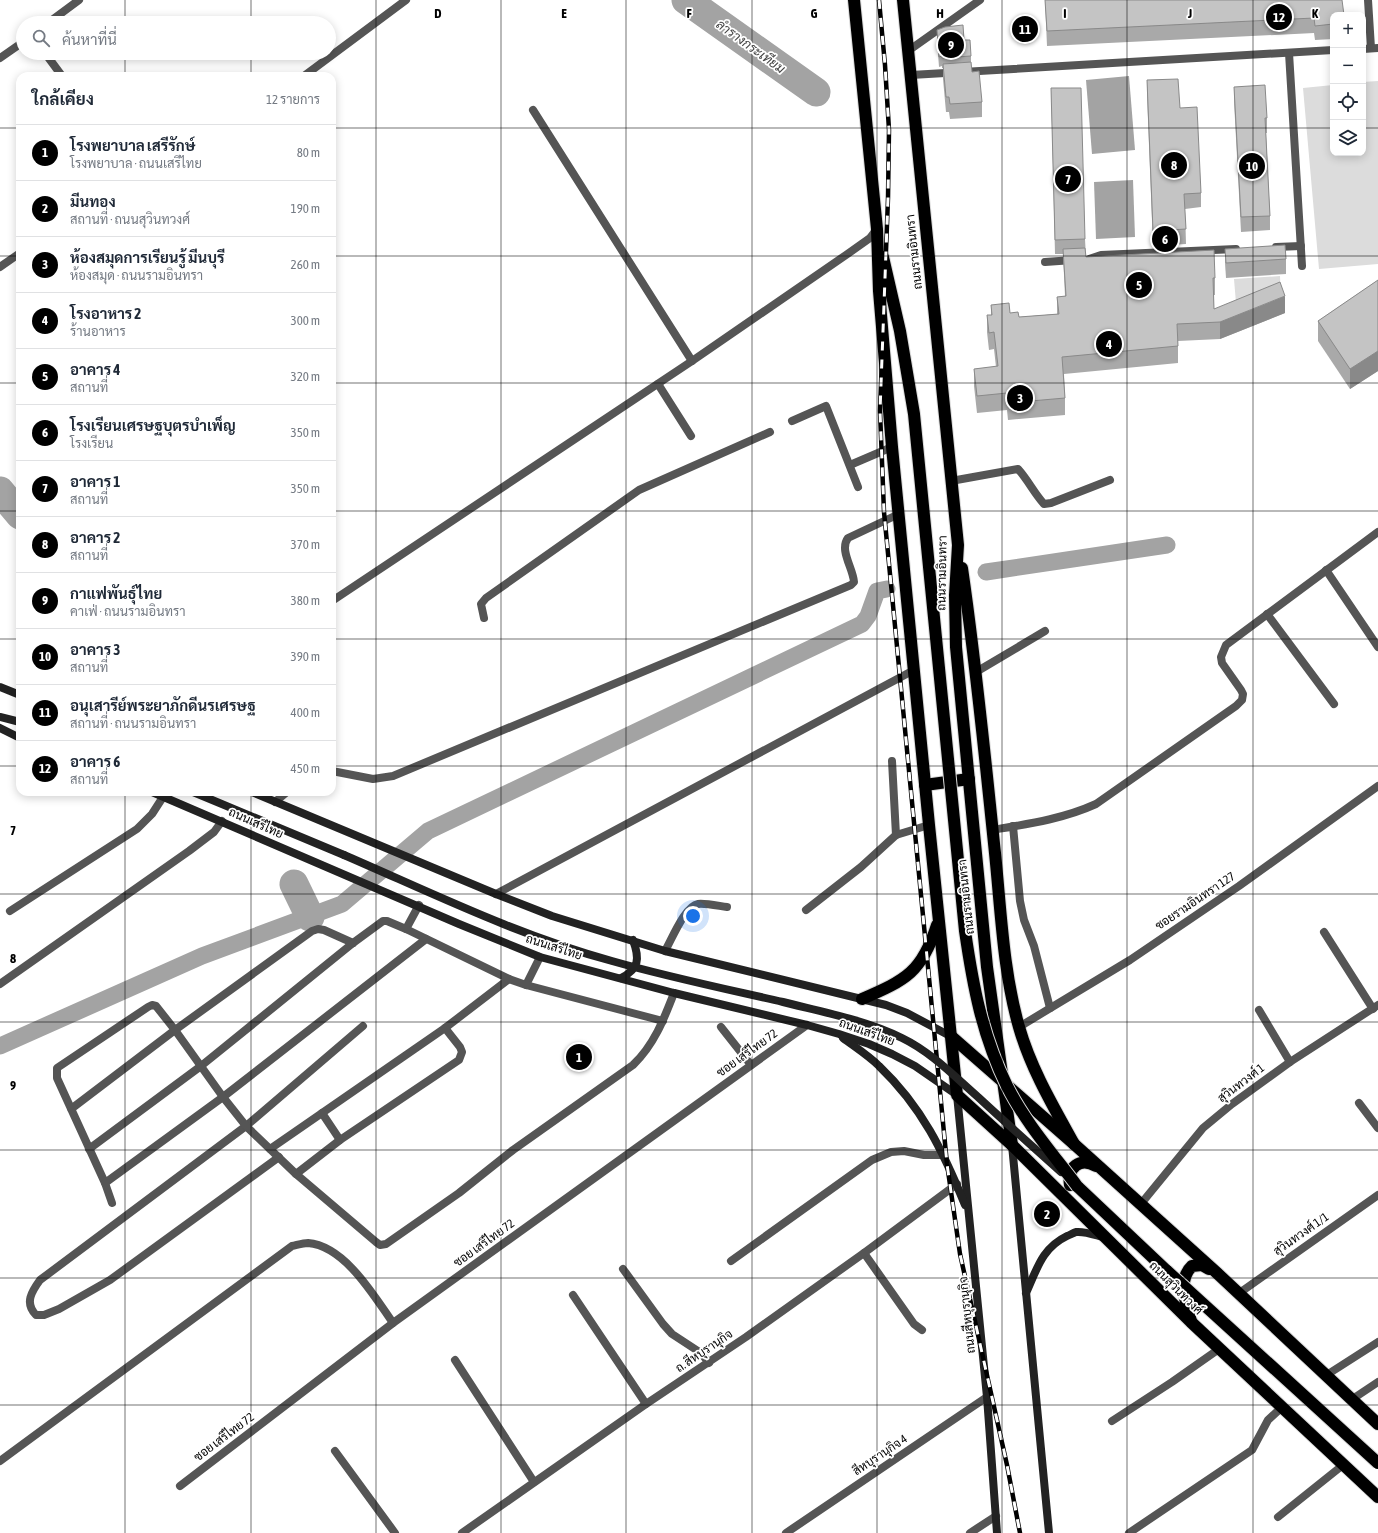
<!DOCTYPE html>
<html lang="th">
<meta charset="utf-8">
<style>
:root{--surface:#fff;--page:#f6f6f7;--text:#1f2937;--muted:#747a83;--line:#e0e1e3;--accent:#000}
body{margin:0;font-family:"Asap Condensed",Sarabun,sans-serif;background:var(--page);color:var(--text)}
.controls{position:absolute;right:12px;top:12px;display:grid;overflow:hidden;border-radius:8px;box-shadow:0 2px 10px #0003}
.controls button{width:36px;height:36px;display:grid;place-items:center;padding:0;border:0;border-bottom:1px solid var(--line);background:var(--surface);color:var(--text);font:20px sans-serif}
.you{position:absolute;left:693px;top:916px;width:14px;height:14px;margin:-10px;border:3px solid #fff;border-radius:50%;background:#1a73e8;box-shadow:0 0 0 6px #1a73e833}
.badge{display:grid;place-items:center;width:26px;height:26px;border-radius:50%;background:var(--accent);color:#fff;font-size:13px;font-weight:700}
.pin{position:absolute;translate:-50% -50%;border:2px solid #fff;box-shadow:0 1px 4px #0006}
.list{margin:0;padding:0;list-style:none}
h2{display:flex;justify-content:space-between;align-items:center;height:52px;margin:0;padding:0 16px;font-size:17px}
h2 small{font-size:13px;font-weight:400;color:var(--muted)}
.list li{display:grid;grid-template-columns:26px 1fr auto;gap:12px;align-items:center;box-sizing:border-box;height:56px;padding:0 16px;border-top:1px solid var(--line)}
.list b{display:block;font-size:15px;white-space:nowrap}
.list p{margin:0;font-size:13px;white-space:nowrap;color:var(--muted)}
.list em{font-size:13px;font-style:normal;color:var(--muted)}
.icon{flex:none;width:22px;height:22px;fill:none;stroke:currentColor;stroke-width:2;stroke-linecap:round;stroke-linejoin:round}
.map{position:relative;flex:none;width:1378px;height:1533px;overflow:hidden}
.search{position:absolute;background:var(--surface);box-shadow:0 2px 10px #0003;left:16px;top:16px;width:320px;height:44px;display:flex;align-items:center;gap:10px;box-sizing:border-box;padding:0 14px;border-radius:22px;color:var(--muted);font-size:15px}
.panel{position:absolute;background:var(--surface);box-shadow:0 2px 10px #0003;left:16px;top:72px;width:320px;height:724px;border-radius:12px}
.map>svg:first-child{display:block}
.grass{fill:#dcdcdc}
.water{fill:#a3a3a3}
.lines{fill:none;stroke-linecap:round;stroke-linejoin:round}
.canal{stroke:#a3a3a3;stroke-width:17}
.river{stroke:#a3a3a3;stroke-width:29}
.highway-casing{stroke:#dbdbdb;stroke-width:14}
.lane{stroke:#555;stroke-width:8}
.street{stroke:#555;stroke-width:8}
.secondary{stroke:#222;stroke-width:8}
.highway{stroke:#000;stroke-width:12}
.rail-casing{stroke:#000;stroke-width:4.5}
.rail{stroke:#fff;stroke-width:3;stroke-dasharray:9;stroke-linecap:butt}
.highway-bridge-casing{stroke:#dbdbdb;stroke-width:14;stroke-linecap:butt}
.secondary-bridge{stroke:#222;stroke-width:8}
.highway-bridge{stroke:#000;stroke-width:12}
.wall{fill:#a9a9a9}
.shaded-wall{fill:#898989}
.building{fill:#c4c4c4;stroke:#898989}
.grid{fill:none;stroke:#000;stroke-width:1;stroke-opacity:0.55}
.labels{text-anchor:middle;stroke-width:3.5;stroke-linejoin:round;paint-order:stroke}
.street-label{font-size:12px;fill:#000;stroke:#fff}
.water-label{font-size:13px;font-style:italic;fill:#444;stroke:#fff}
.grid-label{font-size:13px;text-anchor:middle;font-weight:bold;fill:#000;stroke:#fff;stroke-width:3.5;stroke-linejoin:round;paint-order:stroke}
</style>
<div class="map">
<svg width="1378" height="1533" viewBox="0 0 1378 1533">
<rect width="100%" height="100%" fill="#fff"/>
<g class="grass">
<polygon points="1378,81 1378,264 1319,269 1303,88 1333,85 1333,153 1363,153 1363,82"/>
<polygon points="1280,276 1281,299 1236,303 1234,279"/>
</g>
<g class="water">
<polygon points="1129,76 1135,150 1092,154 1086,80"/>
<polygon points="1133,180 1135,237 1096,239 1094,182"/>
</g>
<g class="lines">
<g class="canal">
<polyline points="986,572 1167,545"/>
<polyline points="0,1046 202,956 342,904 428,831 862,624 868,616 877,591 887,589"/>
</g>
<g class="river">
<polyline points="686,0 816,92"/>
<polyline points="0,491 20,515"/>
<polyline points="294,884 310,917"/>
</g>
<defs>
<g id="highway">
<polyline points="854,0 877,229 879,291 892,447 929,825 957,1095 1012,1145 1191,1322 1378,1497"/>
<polyline points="903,0 958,545 955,595 956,647 987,967 1012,1145"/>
<polyline points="883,257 900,331 914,414 929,567"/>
<path d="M962,568C976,663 985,758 995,853C1001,911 1003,971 1019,1027C1031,1069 1053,1106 1074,1144"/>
<polyline points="925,785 969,779"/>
<path d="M862,999C906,980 922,972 937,925"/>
<polyline points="952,1037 1074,1144 1217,1273 1378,1424"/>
<path d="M1070,1185C1067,1167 1080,1157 1096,1166"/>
<polyline points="1077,1186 1167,1271"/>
<path d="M1191,1321C1186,1303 1177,1280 1192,1266L1202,1265L1209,1269"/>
</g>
</defs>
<use href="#highway" class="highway-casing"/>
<g class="lane">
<polyline points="1368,0 1371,48"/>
<polyline points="1363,49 1378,48"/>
<polyline points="1289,53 1302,266"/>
<polyline points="911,75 1333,50"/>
<polyline points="1276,247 1301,246"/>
<polyline points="1089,259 1101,255 1236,249"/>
<polyline points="1045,262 1073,260"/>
<polyline points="792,421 826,406 858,487"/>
<polyline points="850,465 892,447"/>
<path d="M951,481L1018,469C1028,480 1034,493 1044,504L1051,503L1110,480"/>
<polyline points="484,618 481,604 486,598 639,490 770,432"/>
<polyline points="892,761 896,835"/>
<path d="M332,771L373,779L393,776L851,585L854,582C853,568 839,550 848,538L899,514"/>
<polyline points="275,802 287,792"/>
<polyline points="1013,826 1020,901 1024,920 1034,946 1050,1008"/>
<polyline points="806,910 861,867 896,835 929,825"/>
<polyline points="10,911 137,829 152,814 163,797"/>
<polyline points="406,929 419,905"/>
<path d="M665,951C672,939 685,906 698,904C705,903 719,906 727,907"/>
<polyline points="526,985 540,957"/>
<polyline points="445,1028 509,979"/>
<polyline points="71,1109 175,1030 156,1006 152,1005 148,1007 57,1068 57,1078 105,1183 223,1097 426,939"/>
<polyline points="322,1113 340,1140"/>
<polyline points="89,1149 201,1066 353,943 383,921 387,921 406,929 509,979 526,985 663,1021"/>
<path d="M270,1149L445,1028L460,1047L462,1052L459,1060L340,1140L296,1174L376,1242L380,1245L386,1244L459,1193L513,1150L633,1065C654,1045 664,1019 674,993"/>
<path d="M279,1157L110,1280L59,1309L44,1315H36C24,1303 32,1291 40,1280L246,1126L363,1026"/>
<polyline points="296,1174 246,1126 223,1097 175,1030 312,931 318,929 324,930 353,943"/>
<polyline points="105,1183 112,1203"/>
<polyline points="864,1253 914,1324 922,1330"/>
<polyline points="731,1261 872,1160 891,1152 904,1151 924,1155 944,1155"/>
<polyline points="623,1269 663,1324 672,1334 701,1353 709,1363"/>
<polyline points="573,1295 646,1404"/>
<polyline points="455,1360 534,1482"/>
<polyline points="1351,1400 1378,1382"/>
<polyline points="1112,1421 1172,1382 1219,1349"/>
<polyline points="1278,1517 1343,1465"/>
<polyline points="1129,1533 1252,1450 1268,1420 1281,1408"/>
</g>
<g class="street">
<polyline points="48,23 79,0"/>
<polyline points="908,51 980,0"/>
<polyline points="45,53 62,76"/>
<polyline points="0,58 23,42"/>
<polyline points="304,76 406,0"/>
<polyline points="533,110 692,361"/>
<polyline points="0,267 20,253"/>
<polyline points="658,384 691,436"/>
<polyline points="1326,570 1378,647"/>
<polyline points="332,601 692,361 846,255 870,238 877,229"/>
<polyline points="1267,614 1334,704"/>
<polyline points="976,672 1045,631"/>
<path d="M992,830C1028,824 1063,819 1096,804L1236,706L1242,700L1243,694L1241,690L1222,663L1221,657L1226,645L1378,532"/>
<polyline points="496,894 914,670"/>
<polyline points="1324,932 1373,1009"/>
<polyline points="0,984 189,851 214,832 222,821"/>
<polyline points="1259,1010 1290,1062"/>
<polyline points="721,1027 751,1065"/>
<polyline points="1019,1027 1130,960 1239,886 1378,786"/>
<polyline points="1359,1103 1378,1128"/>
<polyline points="1140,1205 1203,1128 1232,1104 1290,1062 1378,1005"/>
<polyline points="1238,1294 1378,1195"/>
<polyline points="1325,1376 1378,1342"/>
<polyline points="335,1451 395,1533"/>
<path d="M0,1461L292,1246C297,1245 303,1243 308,1243C345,1246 374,1296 393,1323"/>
<polyline points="180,1486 393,1323 807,1025"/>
<polyline points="462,1533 646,1404 746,1337 864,1253 957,1184"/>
<polyline points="786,1533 987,1397"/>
<polyline points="970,1533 996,1516"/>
</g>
<g class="secondary">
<polyline points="0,687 20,695"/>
<polyline points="0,717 20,722"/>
<polyline points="0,728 20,738"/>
<polyline points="152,792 459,924 540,957 674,993 807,1025 839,1034 869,1044 892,1054 915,1066 957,1095 987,1397 997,1533"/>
<polyline points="193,792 344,855"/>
<polyline points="252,792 496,894 552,916 665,951 886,1005 907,1013 952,1037"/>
<path d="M621,978C639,969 640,959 633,940"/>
<path d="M843,1038C855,1047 869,1056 879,1066C922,1107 943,1151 965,1205"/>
<polyline points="1012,1145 1049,1533"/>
<path d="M1026,1293C1037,1269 1042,1248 1067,1236C1070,1235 1073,1233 1076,1232C1085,1231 1095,1235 1103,1237"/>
</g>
<use href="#highway" class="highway"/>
<defs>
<polyline id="rail" points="879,0 885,65 889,130 888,198 880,411 884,512 947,1164 960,1254 1007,1465 1020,1533"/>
</defs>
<use href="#rail" class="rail-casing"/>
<use href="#rail" class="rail"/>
<defs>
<g id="highway-bridge">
<path d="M929,567L965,931C973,986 982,1035 1007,1086C1025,1122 1053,1154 1077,1186"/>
<polyline points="1167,1271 1378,1463"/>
</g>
</defs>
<use href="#highway-bridge" class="highway-bridge-casing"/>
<path class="secondary-bridge" d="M344,855C432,893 519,936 612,961C668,977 726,989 783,1002C823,1012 865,1020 902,1038C931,1052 954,1076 978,1097C1005,1122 1033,1147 1061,1172"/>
<use href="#highway-bridge" class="highway-bridge"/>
</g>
<g class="wall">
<polygon points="1045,0 1333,15 1333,39 1315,40 1314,33 1047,46"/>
<polygon points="937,30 964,40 971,56 971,62 972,72 982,102 982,117 950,119 949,112 946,112 943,79 943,68 942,68 942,66 939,67 937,40"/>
<polygon points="1147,80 1180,108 1201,193 1201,207 1185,209 1186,244 1153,246 1147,95"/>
<polygon points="1234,87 1267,118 1267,133 1266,133 1270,216 1270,230 1241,232 1234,101"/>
<polygon points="1051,88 1085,239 1086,257 1215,278 1215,295 1214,295 1214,309 1285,313 1220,339 1178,341 1178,363 1064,374 1065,398 1065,415 1008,420 1007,410 977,413 974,386 974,369 996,367 994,349 989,350 987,332 987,315 991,315 991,305 1010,313 1019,317 1057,314 1057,297 1065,296 1063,254 1055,254"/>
<polygon points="1225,249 1286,259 1286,274 1226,278 1225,263"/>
<polygon points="1378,280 1378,371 1350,389 1318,341 1318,321"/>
</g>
<g class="shaded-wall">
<polygon points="1285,296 1285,313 1220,339 1220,322"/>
<polygon points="1378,351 1378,371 1350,389 1350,369"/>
</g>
<g class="building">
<polygon points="1045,0 1342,0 1344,15 1333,15 1333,24 1315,26 1314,18 1047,31"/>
<polygon points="963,25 964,40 970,40 971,56 942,58 942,56 939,57 937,30 945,27"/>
<polygon points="971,62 972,72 979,71 982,102 950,104 949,97 946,97 943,64"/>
<polygon points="1178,79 1180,108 1197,107 1201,193 1184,194 1186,229 1153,231 1147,80"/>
<polygon points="1265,85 1267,118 1265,118 1270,216 1241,217 1234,87"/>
<polygon points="1051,88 1081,88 1085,239 1055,240"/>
<polygon points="1285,245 1286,259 1226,263 1225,249"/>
<polygon points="1085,248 1086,257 1214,250 1215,278 1213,278 1214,309 1280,282 1285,296 1220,322 1177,324 1178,346 1062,357 1065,398 1008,403 1007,393 977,396 974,369 998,366 994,332 989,333 987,315 992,315 991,305 1009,303 1010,313 1018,312 1019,317 1059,314 1057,297 1066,296 1063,249"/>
<polygon points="1378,280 1378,351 1350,369 1318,321"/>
</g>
<path class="grid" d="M125,0V23M251,0V23M376,0V1533M501,0V1533M626,0V1533M752,0V1533M877,0V1533M1002,0V1533M1127,0V1533M1253,0V1533M125,53V76M251,53V76M0,128H20M332,128H1333M1363,128H1378M0,256H20M332,256H1378M0,383H20M332,383H1378M0,511H20M332,511H1378M0,639H20M332,639H1378M0,766H20M332,766H1378M125,792V1533M251,792V1533M0,894H1378M0,1022H1378M0,1150H1378M0,1278H1378M0,1405H1378"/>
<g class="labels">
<g class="street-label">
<text transform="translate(914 252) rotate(-96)" y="4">ถนนรามอินทรา</text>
<text transform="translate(942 573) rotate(-89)" y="4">ถนนรามอินทรา</text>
<text transform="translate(256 823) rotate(24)" y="4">ถนนเสรีไทย</text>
<text transform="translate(966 897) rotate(-96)" y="4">ถนนรามอินทรา</text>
<text transform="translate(1195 901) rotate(-34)" y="4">ซอยรามอินทรา 127</text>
<text transform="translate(554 947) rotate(18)" y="4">ถนนเสรีไทย</text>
<text transform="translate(867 1032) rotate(20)" y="4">ถนนเสรีไทย</text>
<text transform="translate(747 1053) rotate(-36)" y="4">ซอย เสรีไทย 72</text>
<text transform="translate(1241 1083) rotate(-37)" y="4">สุวินทวงศ์ 1</text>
<text transform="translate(1301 1234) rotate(-35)" y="4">สุวินทวงศ์ 1/1</text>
<text transform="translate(484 1243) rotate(-36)" y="4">ซอย เสรีไทย 72</text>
<text transform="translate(1176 1288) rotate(45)" y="4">ถนนสุวินทวงศ์</text>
<text transform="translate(967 1315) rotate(-96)" y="4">ถนนสีหบุรานุกิจ</text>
<text transform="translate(704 1351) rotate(-34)" y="4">ถ. สีหบุรานุกิจ</text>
<text transform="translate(224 1437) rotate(-37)" y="4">ซอย เสรีไทย 72</text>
<text transform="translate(880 1455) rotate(-34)" y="4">สีหบุรานุกิจ 4</text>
</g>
<g class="water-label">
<text transform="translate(751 46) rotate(36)" y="5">ลำรางกระเทียม</text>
</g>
</g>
<g class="grid-label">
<text x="438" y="18">D</text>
<text x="564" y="18">E</text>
<text x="689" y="18">F</text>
<text x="814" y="18">G</text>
<text x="940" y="18">H</text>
<text x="1065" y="18">I</text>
<text x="1190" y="18">J</text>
<text x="1315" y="18">K</text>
<text x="13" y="835">7</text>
<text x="13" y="963">8</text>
<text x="13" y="1090">9</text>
</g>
</svg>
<div class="controls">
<button>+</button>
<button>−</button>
<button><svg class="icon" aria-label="locate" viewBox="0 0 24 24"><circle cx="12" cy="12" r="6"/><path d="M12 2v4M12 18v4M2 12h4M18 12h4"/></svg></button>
<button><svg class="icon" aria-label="layers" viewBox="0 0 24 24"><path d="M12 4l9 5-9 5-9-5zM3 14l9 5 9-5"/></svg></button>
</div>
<div class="you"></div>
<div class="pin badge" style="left:579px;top:1057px">1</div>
<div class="pin badge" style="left:1047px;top:1214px">2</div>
<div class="pin badge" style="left:1020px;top:398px">3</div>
<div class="pin badge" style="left:1109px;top:344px">4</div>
<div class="pin badge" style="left:1139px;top:285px">5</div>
<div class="pin badge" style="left:1165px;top:239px">6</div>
<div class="pin badge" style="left:1068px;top:179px">7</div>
<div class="pin badge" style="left:1174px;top:165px">8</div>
<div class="pin badge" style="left:951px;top:45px">9</div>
<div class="pin badge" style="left:1252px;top:166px">10</div>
<div class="pin badge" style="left:1025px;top:29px">11</div>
<div class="pin badge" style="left:1279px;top:17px">12</div>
<div class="search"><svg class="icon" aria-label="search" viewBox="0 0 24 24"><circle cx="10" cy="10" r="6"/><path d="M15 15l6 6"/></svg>ค้นหาที่นี่</div>
<section class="panel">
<h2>ใกล้เคียง<small>12 รายการ</small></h2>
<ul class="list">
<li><span class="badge">1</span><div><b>โรงพยาบาล เสรีรักษ์</b><p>โรงพยาบาล · ถนนเสรีไทย</p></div><em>80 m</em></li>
<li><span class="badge">2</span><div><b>มีนทอง</b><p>สถานที่ · ถนนสุวินทวงศ์</p></div><em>190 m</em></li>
<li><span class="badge">3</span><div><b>ห้องสมุดการเรียนรู้ มีนบุรี</b><p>ห้องสมุด · ถนนรามอินทรา</p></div><em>260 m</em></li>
<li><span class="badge">4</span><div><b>โรงอาหาร 2</b><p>ร้านอาหาร</p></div><em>300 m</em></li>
<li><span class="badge">5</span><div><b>อาคาร 4</b><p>สถานที่</p></div><em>320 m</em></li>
<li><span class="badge">6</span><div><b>โรงเรียนเศรษฐบุตรบำเพ็ญ</b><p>โรงเรียน</p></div><em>350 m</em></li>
<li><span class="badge">7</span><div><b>อาคาร 1</b><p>สถานที่</p></div><em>350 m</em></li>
<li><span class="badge">8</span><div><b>อาคาร 2</b><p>สถานที่</p></div><em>370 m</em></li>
<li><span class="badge">9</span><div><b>กาแฟพันธ์ุไทย</b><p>คาเฟ่ · ถนนรามอินทรา</p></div><em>380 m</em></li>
<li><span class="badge">10</span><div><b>อาคาร 3</b><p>สถานที่</p></div><em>390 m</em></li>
<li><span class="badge">11</span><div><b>อนุเสารีย์พระยาภักดีนรเศรษฐ</b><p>สถานที่ · ถนนรามอินทรา</p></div><em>400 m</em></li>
<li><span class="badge">12</span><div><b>อาคาร 6</b><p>สถานที่</p></div><em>450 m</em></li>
</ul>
</section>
</div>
